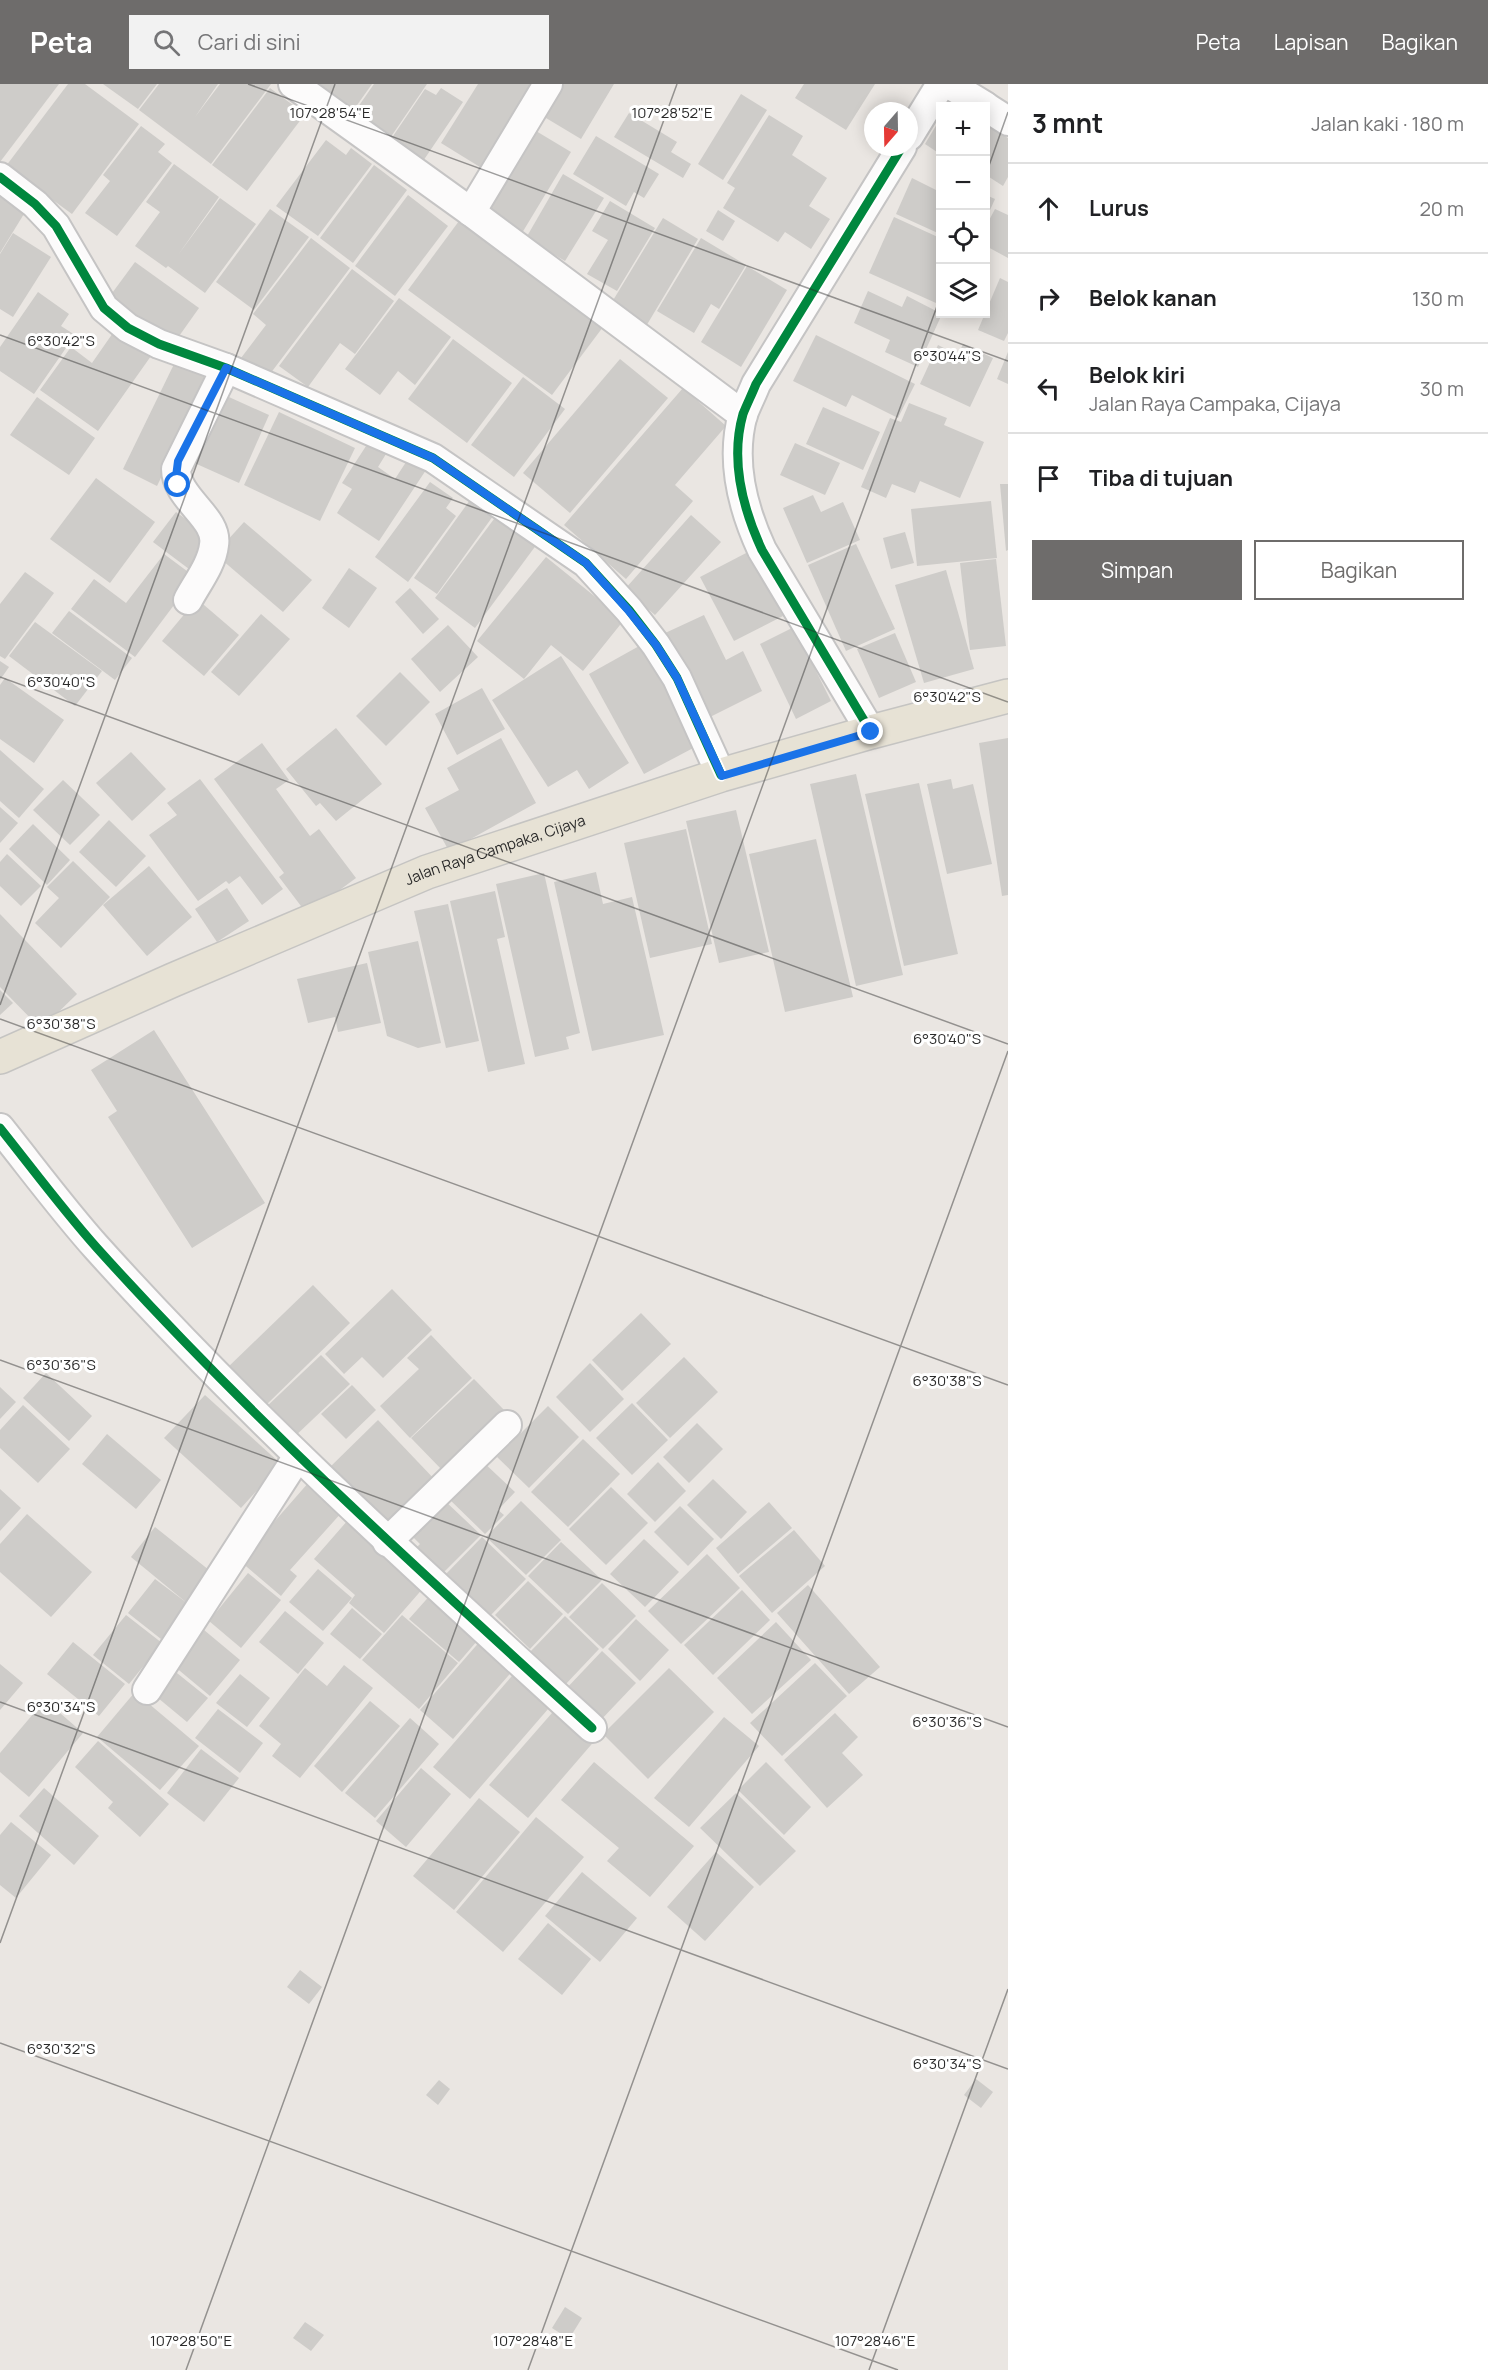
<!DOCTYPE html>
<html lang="id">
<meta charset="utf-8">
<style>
:root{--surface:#fff;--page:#f2f2f2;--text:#202124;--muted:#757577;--line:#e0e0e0;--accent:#6e6c6b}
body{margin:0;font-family:Manrope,sans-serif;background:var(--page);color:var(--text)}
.controls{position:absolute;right:18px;top:18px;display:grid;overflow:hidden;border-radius:0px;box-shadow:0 3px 15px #0003}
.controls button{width:54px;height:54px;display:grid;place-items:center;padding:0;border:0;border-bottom:2px solid var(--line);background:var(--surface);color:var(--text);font:30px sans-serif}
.compass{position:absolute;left:864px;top:18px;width:54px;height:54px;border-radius:50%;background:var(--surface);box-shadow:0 3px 15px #0003;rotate:200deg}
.stop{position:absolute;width:18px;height:18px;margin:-14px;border:4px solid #1a73e8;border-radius:50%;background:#fff}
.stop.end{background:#1a73e8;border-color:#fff;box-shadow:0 2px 6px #0008}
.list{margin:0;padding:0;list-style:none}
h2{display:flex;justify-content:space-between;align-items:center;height:78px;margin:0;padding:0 24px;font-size:26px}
h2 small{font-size:20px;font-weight:400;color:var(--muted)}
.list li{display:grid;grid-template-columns:39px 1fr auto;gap:18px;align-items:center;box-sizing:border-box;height:90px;padding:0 24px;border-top:2px solid var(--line)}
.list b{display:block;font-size:22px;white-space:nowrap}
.list p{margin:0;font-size:20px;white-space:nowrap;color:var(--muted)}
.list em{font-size:20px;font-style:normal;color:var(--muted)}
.actions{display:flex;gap:12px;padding:18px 24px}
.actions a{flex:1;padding:14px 0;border:2px solid var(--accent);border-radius:0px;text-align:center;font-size:21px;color:var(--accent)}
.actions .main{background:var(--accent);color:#fff}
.icon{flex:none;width:33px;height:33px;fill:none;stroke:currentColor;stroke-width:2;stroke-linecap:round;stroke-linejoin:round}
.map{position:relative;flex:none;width:1008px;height:2286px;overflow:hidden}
header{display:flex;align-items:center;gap:36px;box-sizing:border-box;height:84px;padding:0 30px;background:var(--accent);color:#fff}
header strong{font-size:28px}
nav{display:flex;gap:33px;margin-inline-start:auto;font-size:21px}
.search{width:420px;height:54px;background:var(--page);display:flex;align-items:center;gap:15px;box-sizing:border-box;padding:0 21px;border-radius:0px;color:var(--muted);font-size:22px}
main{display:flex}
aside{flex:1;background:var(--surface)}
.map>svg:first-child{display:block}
.building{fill:#ceccc9}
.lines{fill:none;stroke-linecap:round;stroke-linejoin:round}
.minor-casing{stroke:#c5c4c4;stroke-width:32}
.primary-casing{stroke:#c5c4c2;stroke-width:36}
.minor{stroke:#fcfbfb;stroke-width:28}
.primary{stroke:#e7e2d5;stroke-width:33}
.cycleway-casing{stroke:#fff;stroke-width:13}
.cycleway{stroke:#00873e;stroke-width:9}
.route{stroke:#1a73e8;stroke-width:8}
.ticks{fill:none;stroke:#2b2b2b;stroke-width:1.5;stroke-opacity:0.45}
.labels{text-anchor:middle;stroke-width:6;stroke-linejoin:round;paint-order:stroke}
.street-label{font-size:15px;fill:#2b2b2b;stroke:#fff}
.ticks-label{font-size:15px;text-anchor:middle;fill:#2b2b2b;stroke:#fff;stroke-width:6;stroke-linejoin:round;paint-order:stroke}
</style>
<header>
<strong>Peta</strong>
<div class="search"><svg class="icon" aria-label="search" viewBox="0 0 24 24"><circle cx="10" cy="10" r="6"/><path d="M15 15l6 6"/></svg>Cari di sini</div>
<nav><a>Peta</a><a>Lapisan</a><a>Bagikan</a></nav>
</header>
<main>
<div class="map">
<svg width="1008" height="2286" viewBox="0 0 1008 2286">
<rect width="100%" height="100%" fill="#eae6e2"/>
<g class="building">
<polygon points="0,0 59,0 0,78"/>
<polygon points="68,0 85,0 139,40 72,130 6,82"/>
<polygon points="103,0 157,0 138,25"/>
<polygon points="159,0 218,0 195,33 220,0 271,0 211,80 139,26"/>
<polygon points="319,0 372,0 350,31 315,7"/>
<polygon points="374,0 427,0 386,60 349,36"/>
<polygon points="478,0 543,0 488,88 441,59"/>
<polygon points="553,0 614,0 581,55 536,28"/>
<polygon points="804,0 875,0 846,46 795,14"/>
<polygon points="270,4 305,30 247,107 212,81"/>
<polygon points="441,4 463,18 419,83 387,61 425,5 436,11"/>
<polygon points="741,10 767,26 723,96 698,80"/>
<polygon points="629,29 677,58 671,68 691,80 683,94 614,53"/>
<polygon points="769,31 803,52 792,71 827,94 809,122 830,135 811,165 785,148 778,158 723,124 735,104 727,99"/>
<polygon points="940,35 940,70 925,60"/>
<polygon points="141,42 165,60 158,68 172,79 117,152 85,129 110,97 103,91"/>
<polygon points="989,42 1008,54 1008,93 1003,102 986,91 986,48"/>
<polygon points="531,44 571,68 522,149 483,125"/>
<polygon points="596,52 659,90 644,114 634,108 626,122 573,90"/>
<polygon points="326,56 346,71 351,64 372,80 318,152 276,122"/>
<polygon points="174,80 219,113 178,171 220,114 256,140 205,209 168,182 166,184 135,162 160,128 146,118"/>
<polygon points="374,81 407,106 353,179 320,154"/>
<polygon points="563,90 604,114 565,177 526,154"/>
<polygon points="912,94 940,108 940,150 896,130"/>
<polygon points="0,109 27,125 0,169"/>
<polygon points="408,111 448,142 395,212 355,182"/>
<polygon points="986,111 995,115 986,135"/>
<polygon points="610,117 655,144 617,207 587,190 608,156 592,147"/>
<polygon points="270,125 309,153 254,226 216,198"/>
<polygon points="995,125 1008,131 1008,174 986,162 986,142"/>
<polygon points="718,126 735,137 723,157 706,147"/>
<polygon points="894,133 940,154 940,208 936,219 869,189"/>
<polygon points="663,134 698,155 645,244 609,223"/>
<polygon points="459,137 603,243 552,311 408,206"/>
<polygon points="13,149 51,173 13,233 0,225 0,170"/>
<polygon points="311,154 350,184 267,294 241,274 266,241 253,230"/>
<polygon points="701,154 746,181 719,225 711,220 694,249 657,227"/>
<polygon points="135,178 199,224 172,262 107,216"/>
<polygon points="747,182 787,206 741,283 701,258"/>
<polygon points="352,185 394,217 355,270 340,259 308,303 279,282"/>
<polygon points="1000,194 1008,198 1008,249 1004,257 978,246"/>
<polygon points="868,207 902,223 907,212 942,230 918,283 885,268 890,256 854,239"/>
<polygon points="38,208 69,230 61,242 75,251 34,310 0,287 0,263"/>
<polygon points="399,214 451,253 415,301 398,287 380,311 345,285"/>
<polygon points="115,246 151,272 98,347 40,306 71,263 92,279"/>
<polygon points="816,251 915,300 898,334 852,311 846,323 793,297"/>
<polygon points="453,255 512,299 467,359 408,315"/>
<polygon points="963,260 993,274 970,323 920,300 938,261 958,271"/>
<polygon points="1008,268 1008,300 997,295"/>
<polygon points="620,275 668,314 570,429 523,389"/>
<polygon points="176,276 210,293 157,402 123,385"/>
<polygon points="523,293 565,325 514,393 471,361"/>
<polygon points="683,304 726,342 675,401 693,417 626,495 564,441"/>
<polygon points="220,309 269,331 239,399 190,377"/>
<polygon points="37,313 95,354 69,391 10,351"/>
<polygon points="909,319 947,334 944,341 984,358 960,414 920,397 915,409 892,400 886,414 861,403 890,334 901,338"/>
<polygon points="823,323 880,348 863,386 806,360"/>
<polygon points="279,328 355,364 320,437 244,401"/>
<polygon points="368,359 386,370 378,383 395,395 408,375 426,386 379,457 337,429 352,405 342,399"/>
<polygon points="795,359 840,379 825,411 780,391"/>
<polygon points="96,394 155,438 110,499 50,455"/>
<polygon points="430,398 453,414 446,424 456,432 408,498 375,473"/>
<polygon points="1000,400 1008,400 1008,466 1006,467"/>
<polygon points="813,411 821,428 843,418 860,456 807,479 783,424"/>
<polygon points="470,416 493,432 437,510 414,494"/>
<polygon points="991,417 997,474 917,482 911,425"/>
<polygon points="176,428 212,454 189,485 153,458"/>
<polygon points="497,431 537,460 475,544 435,514"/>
<polygon points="691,431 721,458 655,531 625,505"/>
<polygon points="244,438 312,496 283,528 215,470"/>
<polygon points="905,448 914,479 891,485 883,454"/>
<polygon points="856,460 895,545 846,567 808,481"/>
<polygon points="748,468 783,532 734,557 700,493"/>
<polygon points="164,470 195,493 135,573 71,525 94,495 126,519"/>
<polygon points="546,473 624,536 583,587 551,561 524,595 477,557"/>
<polygon points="996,475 1006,562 970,566 960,479"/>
<polygon points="349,484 377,504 349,544 322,524"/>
<polygon points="946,486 974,585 924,599 895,501"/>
<polygon points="25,488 54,509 5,575 0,572 0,520"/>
<polygon points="410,504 439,535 423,550 395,518"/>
<polygon points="197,515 239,551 204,592 162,557"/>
<polygon points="69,527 132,574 115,596 52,549"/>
<polygon points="261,530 290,555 239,612 211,588"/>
<polygon points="704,531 726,576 743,567 762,607 706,635 663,550"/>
<polygon points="35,538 102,587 75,622 9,572"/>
<polygon points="448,541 478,573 440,608 411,575"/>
<polygon points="794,543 831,617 796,635 760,560"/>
<polygon points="895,549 916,598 879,614 857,565"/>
<polygon points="641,561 697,662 644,690 589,590"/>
<polygon points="561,572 629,679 589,705 577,686 548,703 492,616"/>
<polygon points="0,577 9,583 0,596"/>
<polygon points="400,588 430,618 386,662 356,632"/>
<polygon points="5,594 64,636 34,679 0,655 0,601"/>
<polygon points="482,604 505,645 457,671 435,630"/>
<polygon points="336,644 382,700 336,737 320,719 316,722 286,685"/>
<polygon points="501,654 536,719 449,767 425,724 459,706 447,684"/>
<polygon points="1008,654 1008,811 1002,812 979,659"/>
<polygon points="262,659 289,696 276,705 310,752 319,745 356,794 307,830 279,793 284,789 214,695"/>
<polygon points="0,666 44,705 19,734 0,717"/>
<polygon points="131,668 166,705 132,737 96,699"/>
<polygon points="856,690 903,891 856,902 810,700"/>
<polygon points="200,695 283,805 262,821 240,792 229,800 226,797 198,817 149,751 177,731 167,719"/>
<polygon points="951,695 953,705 973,700 992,780 947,790 927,700"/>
<polygon points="63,696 100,731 70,761 33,726"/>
<polygon points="919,699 958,870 904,882 865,710"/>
<polygon points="0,723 18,739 0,759"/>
<polygon points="736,726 769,868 719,879 686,737"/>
<polygon points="109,736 146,772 116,803 79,768"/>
<polygon points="33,740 70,776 47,801 9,765"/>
<polygon points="686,745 712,860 650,874 624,759"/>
<polygon points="816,755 853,913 785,928 749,770"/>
<polygon points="7,770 41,802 21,822 0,802 0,778"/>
<polygon points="73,777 110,813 61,864 35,839 59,814 47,803"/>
<polygon points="149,782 192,833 147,872 103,821"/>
<polygon points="596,788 603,820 632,813 664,951 592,967 554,798"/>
<polygon points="544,789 580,949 566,953 569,965 535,973 496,800"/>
<polygon points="227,804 249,837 217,858 195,825"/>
<polygon points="495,807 505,853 497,855 525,980 488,988 450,817"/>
<polygon points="448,820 479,957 446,964 414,827"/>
<polygon points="0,830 77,910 41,945 0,903"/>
<polygon points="418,857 441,959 418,964 387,952 368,868"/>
<polygon points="367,879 381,939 338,948 335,933 308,939 297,895"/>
<polygon points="0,906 13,919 0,931"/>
<polygon points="154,946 265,1119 192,1164 108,1033 117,1027 91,986"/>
<polygon points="313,1201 350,1239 263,1324 225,1286"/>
<polygon points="392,1205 432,1246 383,1294 362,1273 344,1290 325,1270"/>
<polygon points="641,1229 671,1260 622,1307 592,1276"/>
<polygon points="431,1251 472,1294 410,1354 380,1322 419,1285 407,1274"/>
<polygon points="321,1271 350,1300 292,1355 263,1326"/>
<polygon points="684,1273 718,1308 670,1354 636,1319"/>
<polygon points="590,1279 624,1315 590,1348 556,1313"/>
<polygon points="46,1289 92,1332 69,1357 23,1314"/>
<polygon points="474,1295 506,1328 444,1388 411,1354"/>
<polygon points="352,1301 376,1326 346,1355 321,1330"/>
<polygon points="0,1303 16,1318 0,1335"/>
<polygon points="205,1311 281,1380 241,1424 164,1354"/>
<polygon points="632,1319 668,1356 632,1391 596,1354"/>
<polygon points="23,1321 70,1365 38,1399 0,1364 0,1346"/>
<polygon points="548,1322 579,1353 529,1404 497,1373"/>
<polygon points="378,1336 437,1398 386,1447 327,1386"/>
<polygon points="697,1339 723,1365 689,1399 663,1373"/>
<polygon points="107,1350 161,1396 136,1425 82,1380"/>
<polygon points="583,1355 620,1390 568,1443 531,1408"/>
<polygon points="481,1376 515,1408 498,1426 504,1431 485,1450 446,1412"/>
<polygon points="658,1378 686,1407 655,1438 627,1410"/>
<polygon points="713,1395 747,1428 721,1455 687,1421"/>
<polygon points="309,1398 343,1427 290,1486 297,1492 281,1512 240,1477"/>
<polygon points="611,1403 648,1439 606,1481 569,1445"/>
<polygon points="0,1405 21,1424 0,1447"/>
<polygon points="444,1416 481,1451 438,1494 411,1469 420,1460 410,1450"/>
<polygon points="521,1417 561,1456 526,1491 486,1453"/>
<polygon points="769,1418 792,1444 738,1490 716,1464"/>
<polygon points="680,1422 714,1455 688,1482 654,1448"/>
<polygon points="27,1430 92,1488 51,1533 0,1488 0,1460"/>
<polygon points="348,1436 425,1502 384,1549 349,1519 355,1511 314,1475"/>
<polygon points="155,1443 214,1490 161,1555 128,1529 155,1495 187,1519 131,1473"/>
<polygon points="794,1446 825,1482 772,1529 739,1492"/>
<polygon points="482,1453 526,1495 487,1535 444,1492"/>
<polygon points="644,1455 679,1488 645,1523 610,1490"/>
<polygon points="561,1458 602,1496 568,1530 528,1492"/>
<polygon points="707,1470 740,1504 681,1560 648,1527"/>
<polygon points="318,1485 352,1514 323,1547 289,1518"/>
<polygon points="248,1489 281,1516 241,1564 209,1537"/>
<polygon points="528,1497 563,1530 530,1565 495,1531"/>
<polygon points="602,1499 636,1532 603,1565 569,1533"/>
<polygon points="808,1501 880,1583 849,1610 777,1529"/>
<polygon points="742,1506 770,1536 713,1591 684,1561"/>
<polygon points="433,1508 483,1550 459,1578 409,1535"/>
<polygon points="352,1524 382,1550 360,1575 330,1550"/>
<polygon points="285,1527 324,1559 298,1590 259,1558"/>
<polygon points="126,1531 162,1559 129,1600 93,1571"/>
<polygon points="402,1531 458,1579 419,1625 362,1576"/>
<polygon points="565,1532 599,1565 564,1602 529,1569"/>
<polygon points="636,1535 669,1566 640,1597 608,1565"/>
<polygon points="776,1538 811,1576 752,1630 717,1594"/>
<polygon points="204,1546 240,1576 210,1612 174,1582"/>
<polygon points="482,1555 515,1584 453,1655 420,1626"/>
<polygon points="73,1558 125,1600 99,1632 47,1590"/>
<polygon points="602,1567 636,1599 598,1639 564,1607"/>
<polygon points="815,1579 847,1612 782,1672 750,1639"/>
<polygon points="0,1580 23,1599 0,1626"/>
<polygon points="344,1581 373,1604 300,1694 272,1672 281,1660 259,1642 305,1584 327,1602"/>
<polygon points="669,1584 714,1628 648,1695 603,1650"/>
<polygon points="172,1585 208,1614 187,1638 152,1609"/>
<polygon points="518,1585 555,1617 470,1715 433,1683"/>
<polygon points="240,1590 270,1614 247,1643 216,1619"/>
<polygon points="135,1608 199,1662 160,1706 97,1653"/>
<polygon points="45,1616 83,1649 29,1713 0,1688 0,1669"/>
<polygon points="370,1617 400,1642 342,1708 314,1682"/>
<polygon points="559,1621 597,1654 528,1734 489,1701"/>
<polygon points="218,1625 263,1659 240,1689 195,1654"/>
<polygon points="835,1629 858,1653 842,1669 863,1691 827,1724 784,1676"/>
<polygon points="724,1633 759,1662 689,1743 654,1714"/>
<polygon points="410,1634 439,1660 375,1734 345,1709"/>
<polygon points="98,1657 169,1720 140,1753 108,1724 113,1718 75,1683"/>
<polygon points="201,1665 239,1694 204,1738 167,1709"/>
<polygon points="594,1678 694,1762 650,1813 607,1777 619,1764 561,1716"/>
<polygon points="766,1678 811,1723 784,1751 738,1706"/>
<polygon points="421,1684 451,1710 406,1763 376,1737"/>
<polygon points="44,1704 99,1752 74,1781 19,1732"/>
<polygon points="736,1709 796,1767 760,1802 700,1744"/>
<polygon points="479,1714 520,1748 454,1826 413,1792"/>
<polygon points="536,1733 584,1773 503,1868 456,1828"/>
<polygon points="11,1738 51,1771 16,1814 0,1801 0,1751"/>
<polygon points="716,1768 754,1803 705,1857 667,1823"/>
<polygon points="582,1788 637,1834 600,1878 545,1832"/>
<polygon points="548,1839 591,1875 562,1911 518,1875"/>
<polygon points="300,1886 322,1903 309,1920 287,1903"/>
<polygon points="976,1995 993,2008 981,2024 964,2011"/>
<polygon points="439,1996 450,2005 438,2021 426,2011"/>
<polygon points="565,2223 582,2234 569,2255 552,2244"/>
<polygon points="305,2238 324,2251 311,2267 293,2254"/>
</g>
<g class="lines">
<defs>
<g id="minor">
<polyline points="293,0 471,128 743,331"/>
<polyline points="949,0 985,22"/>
<polyline points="986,23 1008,37"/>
<polyline points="909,52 941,0"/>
<polyline points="0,93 35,120 56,142 104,224 128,244 159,260 226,284 433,374 586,479 629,526 656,561 677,594 721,691"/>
<polyline points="471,128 548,0"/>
<path d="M188,516C197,499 212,480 214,461C219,434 176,415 176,385L226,284"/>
<path d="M871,648L762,466C743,425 730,376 743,330C747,320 752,310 756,300L902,63"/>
<path d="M0,1044C32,1084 63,1126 97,1164C251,1335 422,1489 592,1644"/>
<polyline points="387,1458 507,1341"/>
<polyline points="147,1606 298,1372"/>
</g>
<g id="primary">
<path id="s1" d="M0,973L173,896L427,788L721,691L871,648L1008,612"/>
</g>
</defs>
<use href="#minor" class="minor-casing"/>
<use href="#primary" class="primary-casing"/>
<use href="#minor" class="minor"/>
<use href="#primary" class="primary"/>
<defs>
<g id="cycleway">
<polyline points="0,93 35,120 56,142 104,224 128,244 159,260 226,284 433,374 586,479 629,526 656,561 677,594 721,691"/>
<path d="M871,648L762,466C743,425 730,376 743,330C747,320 752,310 756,300L902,63"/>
<path d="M0,1044C32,1084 63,1126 97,1164C251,1335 422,1489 592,1644"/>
</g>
</defs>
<use href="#cycleway" class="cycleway-casing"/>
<use href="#cycleway" class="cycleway"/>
</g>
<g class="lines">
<polyline class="route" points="178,401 176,393 178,377 226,284 433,374 586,479 628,526 656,561 677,594 722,692 871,648"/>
</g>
<path class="ticks" d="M248,0L1008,277M986,90L1008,28M0,251L1008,618M0,593L1008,960M0,921L335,0M0,935L1008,1301M0,1276L1008,1643M0,1618L1008,1985M0,1859L677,0M0,1959L898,2286M186,2286L940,214M528,2286L1008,967M869,2286L1008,1905"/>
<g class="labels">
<g class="street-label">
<text dy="5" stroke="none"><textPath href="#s1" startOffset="537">Jalan Raya Campaka, Cijaya</textPath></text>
</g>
</g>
<g class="ticks-label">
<text x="330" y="34">107°28'54"E</text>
<text x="672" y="34">107°28'52"E</text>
<text x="61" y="262">6°30'42"S</text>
<text x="947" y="277">6°30'44"S</text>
<text x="61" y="603">6°30'40"S</text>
<text x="947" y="618">6°30'42"S</text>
<text x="61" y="945">6°30'38"S</text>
<text x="947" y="960">6°30'40"S</text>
<text x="61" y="1286">6°30'36"S</text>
<text x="947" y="1302">6°30'38"S</text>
<text x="61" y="1628">6°30'34"S</text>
<text x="947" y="1643">6°30'36"S</text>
<text x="61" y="1970">6°30'32"S</text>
<text x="947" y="1985">6°30'34"S</text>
<text x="191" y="2262">107°28'50"E</text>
<text x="533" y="2262">107°28'48"E</text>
<text x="875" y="2262">107°28'46"E</text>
</g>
</svg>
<div class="controls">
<button>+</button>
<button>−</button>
<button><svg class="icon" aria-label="locate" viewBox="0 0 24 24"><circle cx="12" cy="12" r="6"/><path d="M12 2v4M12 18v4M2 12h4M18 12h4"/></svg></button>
<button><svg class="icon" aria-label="layers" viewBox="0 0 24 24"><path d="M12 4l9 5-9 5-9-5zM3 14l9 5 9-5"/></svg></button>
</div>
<svg class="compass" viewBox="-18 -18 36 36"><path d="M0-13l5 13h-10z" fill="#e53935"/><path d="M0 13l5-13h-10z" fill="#757577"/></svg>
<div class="stop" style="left:178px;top:401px"></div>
<div class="stop end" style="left:871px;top:648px"></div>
</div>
<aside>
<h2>3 mnt<small>Jalan kaki · 180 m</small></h2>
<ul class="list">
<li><svg class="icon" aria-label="ahead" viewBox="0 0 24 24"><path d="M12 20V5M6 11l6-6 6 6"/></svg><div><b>Lurus</b></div><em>20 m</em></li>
<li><svg class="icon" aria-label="right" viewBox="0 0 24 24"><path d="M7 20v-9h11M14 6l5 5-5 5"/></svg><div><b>Belok kanan</b></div><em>130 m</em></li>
<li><svg class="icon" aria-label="left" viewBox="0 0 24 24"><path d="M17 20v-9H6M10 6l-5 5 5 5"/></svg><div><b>Belok kiri</b><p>Jalan Raya Campaka, Cijaya</p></div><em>30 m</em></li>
<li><svg class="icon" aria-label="arrive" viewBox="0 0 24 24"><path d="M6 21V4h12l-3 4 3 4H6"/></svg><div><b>Tiba di tujuan</b></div></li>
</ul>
<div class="actions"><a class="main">Simpan</a><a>Bagikan</a></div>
</aside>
</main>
